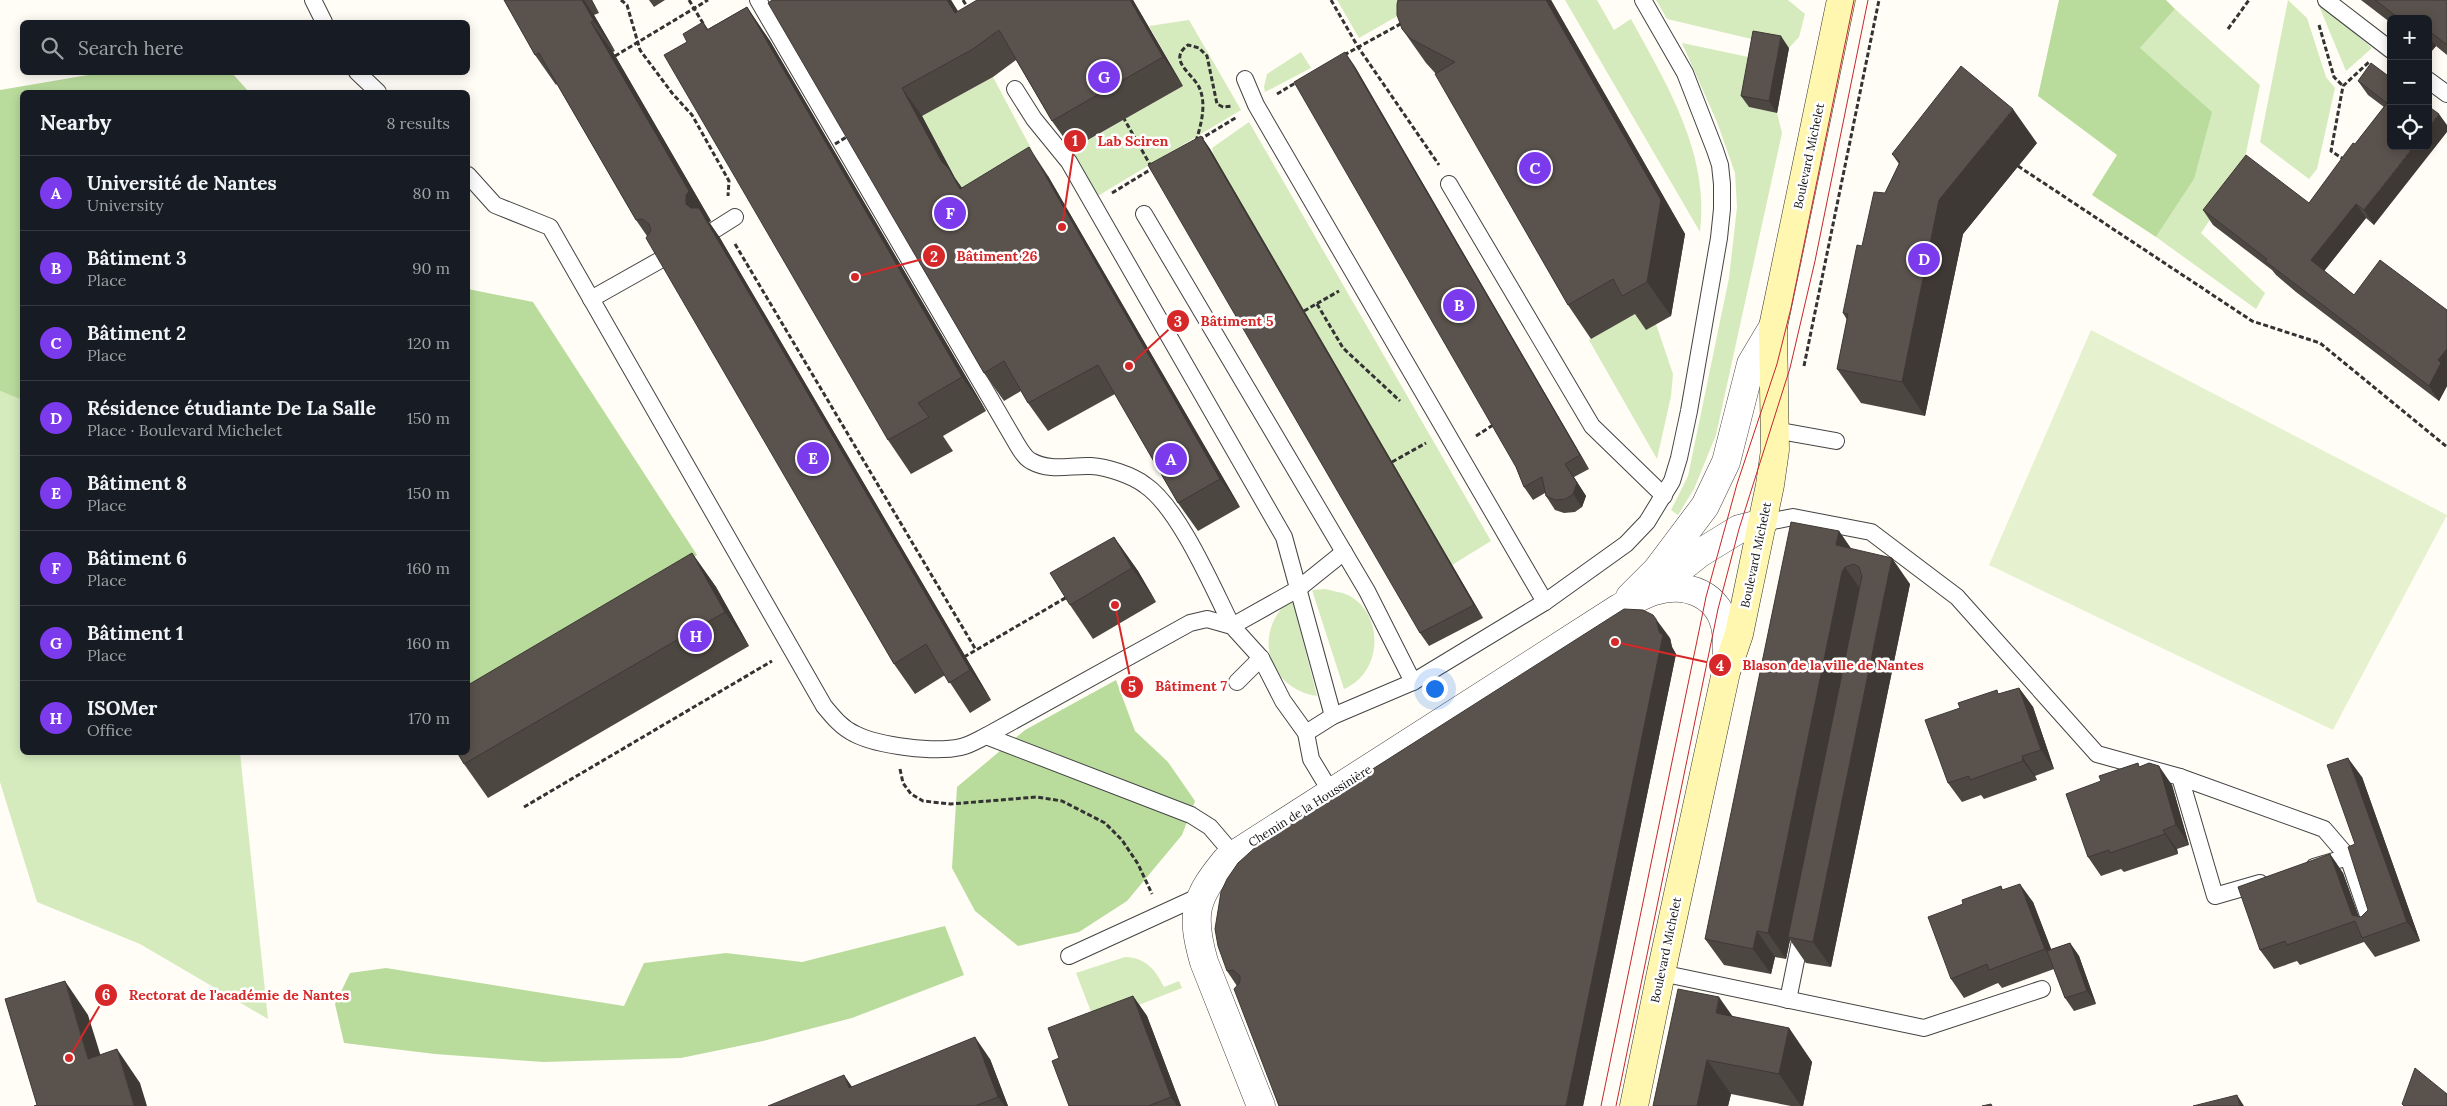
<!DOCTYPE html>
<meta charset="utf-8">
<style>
:root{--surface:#171b24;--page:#20242c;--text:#f1f3f6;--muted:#9ea1a6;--line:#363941;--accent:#7c3aed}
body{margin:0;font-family:Lora,serif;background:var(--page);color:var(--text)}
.controls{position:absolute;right:15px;top:15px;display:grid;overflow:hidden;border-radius:8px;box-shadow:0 2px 12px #0003}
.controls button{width:45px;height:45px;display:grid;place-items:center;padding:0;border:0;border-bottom:1px solid var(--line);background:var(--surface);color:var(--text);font:25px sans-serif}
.you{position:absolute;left:1434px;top:688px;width:18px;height:18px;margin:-12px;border:4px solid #fff;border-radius:50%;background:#1a73e8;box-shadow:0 0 0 8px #1a73e833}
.badge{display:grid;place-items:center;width:32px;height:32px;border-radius:50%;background:var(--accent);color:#fff;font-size:16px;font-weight:700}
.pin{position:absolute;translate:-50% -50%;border:2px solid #fff;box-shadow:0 1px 5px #0006}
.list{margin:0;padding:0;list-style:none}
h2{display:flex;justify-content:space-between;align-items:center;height:65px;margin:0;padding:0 20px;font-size:21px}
h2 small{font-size:16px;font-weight:400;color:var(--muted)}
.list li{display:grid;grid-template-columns:32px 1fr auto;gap:15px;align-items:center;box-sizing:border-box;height:75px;padding:0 20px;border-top:1px solid var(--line)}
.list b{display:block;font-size:19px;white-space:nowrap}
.list p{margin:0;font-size:16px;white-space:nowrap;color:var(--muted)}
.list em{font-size:16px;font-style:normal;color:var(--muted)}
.icon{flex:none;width:28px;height:28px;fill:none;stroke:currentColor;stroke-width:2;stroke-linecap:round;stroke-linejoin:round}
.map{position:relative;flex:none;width:2447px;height:1106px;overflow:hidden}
.search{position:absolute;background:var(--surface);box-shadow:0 2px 12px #0003;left:20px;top:20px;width:450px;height:55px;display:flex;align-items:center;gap:12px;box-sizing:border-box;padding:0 18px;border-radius:8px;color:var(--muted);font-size:19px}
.panel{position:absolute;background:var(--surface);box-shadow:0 2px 12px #0003;left:20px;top:90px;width:450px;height:665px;border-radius:8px}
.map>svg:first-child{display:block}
.green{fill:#d5ebbd}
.forest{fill:#b9dc9c}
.pitch{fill:#e6f2cf}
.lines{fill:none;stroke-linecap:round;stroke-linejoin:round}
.lane-casing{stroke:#444;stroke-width:18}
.street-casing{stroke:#444;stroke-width:29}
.secondary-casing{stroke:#333;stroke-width:29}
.path{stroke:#333;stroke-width:3;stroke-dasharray:5 2.5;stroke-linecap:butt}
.lane{stroke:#fff;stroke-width:16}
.street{stroke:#fff;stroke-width:28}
.secondary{stroke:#fff6b0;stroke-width:28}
.tram{stroke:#c4262e;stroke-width:1}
.path-bridge{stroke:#333;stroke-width:3;stroke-dasharray:5 2.5;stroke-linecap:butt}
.wall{fill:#4d4742}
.shaded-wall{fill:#3f3936}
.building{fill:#5a524d;stroke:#3f3936}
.labels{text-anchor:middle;stroke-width:5;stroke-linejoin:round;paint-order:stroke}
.street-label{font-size:12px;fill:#111;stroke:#fff}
.leader{fill:none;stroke:#d62828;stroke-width:2}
.callout-dot{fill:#d62828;stroke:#fff;stroke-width:2}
.mark-label{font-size:15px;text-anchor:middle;font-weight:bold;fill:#fff}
.callout-label{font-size:14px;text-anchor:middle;font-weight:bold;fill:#d62828;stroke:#fff;stroke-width:5;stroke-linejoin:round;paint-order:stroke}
</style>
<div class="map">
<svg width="2447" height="1106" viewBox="0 0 2447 1106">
<rect width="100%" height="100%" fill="#fffdf5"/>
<g class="green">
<polygon points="1337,0 1410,0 1408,10 1359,38"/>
<path d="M1565,0H1597L1614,30L1631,19C1667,85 1710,154 1700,232Z"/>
<polygon points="1656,0 1788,0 1805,14 1799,37 1789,48 1667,19"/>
<polygon points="2288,0 2307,18 2326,77 2335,88 2317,169 2309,179 2260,142"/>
<polygon points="2317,1 2372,48 2346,71"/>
<polygon points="2175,9 2260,85 2242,172 2201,233 2265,293 2256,309 2156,237 2194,179 2140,48"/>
<polygon points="1189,20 1241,110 1096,197 1071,150 1183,86 1149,26"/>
<polygon points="1682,43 1758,59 1749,107 1777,113 1782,133 1716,435 1694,489 1678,515 1671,510 1688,476 1729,278 1737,207 1735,173 1717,122"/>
<polygon points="1301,52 1311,68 1265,92 1264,87 1267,74"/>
<polygon points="993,77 1033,152 962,191 922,116"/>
<polygon points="1249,122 1491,541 1452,565 1212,153 1213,151 1212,148"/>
<polygon points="1636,313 1656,324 1673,374 1671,396 1657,459 1589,340"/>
<polygon points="0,391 22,400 22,752 240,753 268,1019 140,944 37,902 0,782"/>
<path d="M1325,589C1332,591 1341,592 1348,595C1385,614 1383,673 1344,689L1312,590Z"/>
<path d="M1292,598L1317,696C1265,687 1252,630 1292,598Z"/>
<path d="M1125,957C1146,958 1155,969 1164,987L1179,981L1182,988L1095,1022L1076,973Z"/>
</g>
<g class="forest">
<polygon points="2059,0 2166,0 2175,9 2140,48 2212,112 2194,179 2156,237 2092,195 2117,155 2038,96"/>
<polygon points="232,73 249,92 22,92 22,400 0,391 0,90 100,73"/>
<polygon points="468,289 533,302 697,555 471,704 468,704"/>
<polygon points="1116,680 1135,731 1168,762 1195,801 1182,835 1127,901 1079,932 1018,946 975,911 952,868 957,787 1025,730"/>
<polygon points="945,926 964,975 852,1018 763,1041 681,1058 543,1062 435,1054 344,1043 335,1004 350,973 386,968 624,1006 644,963 726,953 802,962"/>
</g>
<polygon class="pitch" points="2091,330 2447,515 2333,730 1989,565"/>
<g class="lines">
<defs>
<g id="lane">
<polyline points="313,0 324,22"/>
<path d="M758,0L1011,434C1016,442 1023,457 1031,461C1051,472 1070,465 1091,466C1107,467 1132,475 1145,485C1179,508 1213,588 1232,626L1298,589L1344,552"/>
<polyline points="2326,0 2391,50"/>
<polyline points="357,72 378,92"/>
<polyline points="1245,79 1256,105 1545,602"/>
<polyline points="2428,80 2447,94"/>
<polyline points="1015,89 1034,119 1069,162 1284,537 1333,716"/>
<path d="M468,175L495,205L550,227L824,706C833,717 842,728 855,734C879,746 935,753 961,747C970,745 978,740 986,736L1190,623L1207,619L1232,626L1261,658L1283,701L1306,733L1311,759L1331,792"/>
<polyline points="1449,184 1592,426 1664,496"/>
<polyline points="1144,214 1367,591 1413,682"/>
<polyline points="716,229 735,217"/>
<polyline points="591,299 662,259"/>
<polyline points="1775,430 1836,441"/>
<polyline points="1763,523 1793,517 1871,532 1957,597 2097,754 2180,777 2215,896 2260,883"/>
<polyline points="1237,682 1261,658"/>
<polyline points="1306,733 1333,716 1413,682 1545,602 1626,544 1647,522 1672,481 1679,458 1689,411 1719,238 1722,209 1722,184 1720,165 1715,150 1685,73 1643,0"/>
<polyline points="986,736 1191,815 1210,827 1233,854"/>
<polyline points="2180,777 2324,829 2348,857 2314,867"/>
<polyline points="2348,857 2372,927"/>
<polyline points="1069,956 1200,896"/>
<polyline points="1661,973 1924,1028 2042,989"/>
<polyline points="1788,1000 1802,931"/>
</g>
<g id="street">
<polyline points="1657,587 1700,553 1739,529 1763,523"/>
<polyline points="1630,597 1657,570 1705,506 1726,462 1751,364 1773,327"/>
<path d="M1261,1106L1204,962C1190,913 1195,898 1226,860L1619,608C1630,602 1642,595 1654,591C1687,581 1721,595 1726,631C1728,643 1727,655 1726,666"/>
</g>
<polyline id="secondary" points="1634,1106 1661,973 1726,672 1739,634 1770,485 1775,450 1773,327 1841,0"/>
</defs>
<use href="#lane" class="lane-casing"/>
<use href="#street" class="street-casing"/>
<use href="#secondary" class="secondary-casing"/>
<g class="path">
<polyline points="621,0 627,5 640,50 672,93 692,115 729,181 728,196"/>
<polyline points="689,0 704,25"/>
<polyline points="963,0 969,10"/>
<polyline points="1331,0 1358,47 1439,165"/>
<polyline points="2319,25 2334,77 2343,86"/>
<polyline points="2228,29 2249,0"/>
<polyline points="1344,55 1404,22"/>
<polyline points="615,56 708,0"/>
<polyline points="1277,94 1297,82"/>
<polyline points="1123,117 1152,168"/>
<polyline points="1199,140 1237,117"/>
<path d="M1196,141C1201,125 1207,104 1199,87C1192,73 1167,60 1188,45L1199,48L1207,56L1217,104L1223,107L1233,106"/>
<polyline points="2345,160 2331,151 2343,86 2369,62"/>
<polyline points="2018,166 2252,321 2320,343 2447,447"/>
<polyline points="1112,193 1153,168"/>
<polyline points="735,244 976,650"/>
<polyline points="1317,304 1343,348 1400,401"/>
<polyline points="1304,311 1339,291"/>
<polyline points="1804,366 1879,0"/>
<polyline points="1476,436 1493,425"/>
<polyline points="1392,462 1426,443"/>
<polyline points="964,657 1067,597"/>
<polyline points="900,769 903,783 911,794 923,801 951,804 1037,797 1062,801 1105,823 1122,840 1138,864 1152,894"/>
<polyline points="524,807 772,661"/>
</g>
<use href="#lane" class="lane"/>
<use href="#street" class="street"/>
<use href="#secondary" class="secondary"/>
<g class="tram">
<polyline points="1601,1106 1706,597 1737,484 1777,364 1791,308 1854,0"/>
<polyline points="1616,1106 1718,609 1739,529 1790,368 1815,261 1868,0"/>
</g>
<polyline class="path-bridge" points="835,144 850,135"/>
</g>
<g class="wall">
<polygon points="504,0 592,0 599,13 594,15 615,51 613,52 711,221 709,222 720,238 991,700 970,713 945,675 915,694 894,664 647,236 636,220 557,84 556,85 535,55"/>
<polygon points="649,0 665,0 654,7"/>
<polygon points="772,0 951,0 958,11 1133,0 1183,86 1072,149 1052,121 1016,60 993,77 922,116 955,178 962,188 1048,176 1240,507 1198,531 1178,503 1115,394 1048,431 1028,403 1021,391 1004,401 984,373"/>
<polygon points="1398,0 1551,0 1685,234 1671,316 1646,330 1635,314 1591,339 1568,305 1436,74 1426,63 1402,29"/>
<polygon points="2361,0 2447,0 2447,55 2436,46 2430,53 2428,52 2428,19 2391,19 2391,23"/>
<polygon points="747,7 770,41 986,411 943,436 953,451 911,474 888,440 687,42 703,22 708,29"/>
<polygon points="1789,48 1777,113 1749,107 1741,96"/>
<polygon points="1354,65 1589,469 1574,477 1586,496 1582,507 1575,512 1564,513 1555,510 1546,496 1545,493 1533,500 1524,487"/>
<polygon points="2391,78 2374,225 2366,218 2324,271 2354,295 2447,310 2447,386 2439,401 2296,292 2276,275 2272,270 2213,225 2203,210 2309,203 2384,107 2368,95 2358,81"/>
<polygon points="1201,136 1210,149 1483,618 1429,646 1420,633"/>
<polygon points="2037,143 1963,234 1925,416 1861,403 1837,369 1847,320 1843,313 1862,246 1885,193 1899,164 1892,154"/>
<polygon points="1839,531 1851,549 1910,584 1831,967 1806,963 1790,940 1786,959 1775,957 1771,974 1724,965 1705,939"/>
<polygon points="1114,537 1138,571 1156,602 1093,639 1070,605"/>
<polygon points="692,553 716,587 749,646 488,798 464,764"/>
<polygon points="1670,638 1672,647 1676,654 1583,1106 1279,1106 1237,986 1227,971"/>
<polygon points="2019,688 2033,707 2054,769 2035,776 2037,780 1984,799 1981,795 1962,802 1948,783 2000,694"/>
<polygon points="2140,766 2172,785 2189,845 2177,849 2178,854 2124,872 2121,869 2101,876 2088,857"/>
<polygon points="2362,777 2420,941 2375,957 2364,942 2300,965 2297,961 2274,969 2260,950 2330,854 2343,873 2359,917 2361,917 2368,910 2355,844"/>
<polygon points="2001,886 2003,890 2033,902 2051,949 2070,943 2079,956 2096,1004 2074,1011 2065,998 2054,969 2002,988 1998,983 1964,998 1951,979 1963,904"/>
<polygon points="1133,996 1147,1016 1181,1106 1069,1106 1059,1058"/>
<polygon points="1734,1017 1789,1028 1812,1062 1803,1106 1791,1106 1731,1094 1728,1106 1653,1106"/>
<polygon points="990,1059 1008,1106 768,1106 852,1087"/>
</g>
<g class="shaded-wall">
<polygon points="582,0 584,0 594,15 615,51 594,21"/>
<polygon points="591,0 592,0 599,13"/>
<polygon points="947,0 951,0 975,41 955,13"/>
<polygon points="1130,0 1133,0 1183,86 1163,57"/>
<polygon points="1546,0 1551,0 1685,234 1671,316 1647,282"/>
<polygon points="747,7 770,41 986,411 962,377"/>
<polygon points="591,22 613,52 711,221 709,222 720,238 991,700 970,670 686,204"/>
<polygon points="1781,36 1789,48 1777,113 1769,101"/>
<polygon points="2428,36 2436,46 2430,53 2428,50"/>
<polygon points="1345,52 1354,65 1589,469 1580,455"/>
<polygon points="902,88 922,116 955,178 969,198 980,217 942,162"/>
<polygon points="2013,109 2037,143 1963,234 1925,416 1902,382 1939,200"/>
<polygon points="2439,114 2447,125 2447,132 2374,225 2364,210 2414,146 2428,146 2428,128"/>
<polygon points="1201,136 1210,149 1483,618 1474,605"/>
<polygon points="1029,147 1048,176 1240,507 1220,479"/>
<polygon points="2356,204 2366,218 2321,275 2311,260"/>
<polygon points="2447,349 2447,386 2439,401 2429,386 2438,360"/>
<polygon points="1565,464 1586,496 1582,507 1573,494"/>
<polygon points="1839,531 1857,557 1836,545"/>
<polygon points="1114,537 1138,571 1156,602 1132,568"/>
<polygon points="692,553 716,587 749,646 725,612"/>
<polygon points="1892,558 1910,584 1831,967 1813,942"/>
<polygon points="1845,567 1863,593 1788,937 1790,940 1786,959 1768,933 1842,572"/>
<polygon points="1656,619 1670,638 1672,647 1676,654 1583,1106 1566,1106 1659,632"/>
<polygon points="2019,688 2033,707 2054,769 2041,750"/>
<polygon points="2022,756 2035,776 2037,780 2023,761"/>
<polygon points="2348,758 2362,777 2420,941 2407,922"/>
<polygon points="2159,766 2172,785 2189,845 2176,825"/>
<polygon points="2163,830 2177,849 2178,854 2165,834"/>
<polygon points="2330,854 2343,873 2365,934 2352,915"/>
<polygon points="2020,884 2033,902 2058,967 2045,949"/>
<polygon points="1757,931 1775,957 1771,974 1753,949"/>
<polygon points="2070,943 2079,956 2096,1004 2087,991"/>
<polygon points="65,981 88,1015 112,1092 88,1059"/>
<polygon points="1133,996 1147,1016 1181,1106 1177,1106 1171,1097"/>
<polygon points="1719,997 1743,1031 1716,1013"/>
<polygon points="1789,1028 1812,1062 1803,1106 1801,1106 1779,1074"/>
<polygon points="975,1037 990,1059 1008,1106 1005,1106 998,1097"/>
<polygon points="117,1049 140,1083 147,1106 134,1106"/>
<polygon points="1707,1060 1731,1094 1728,1106 1697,1106"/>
<polygon points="844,1075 859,1097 849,1088"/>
<polygon points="2237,1095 2244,1106 2240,1106"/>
</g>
<g class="building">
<polygon points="504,0 582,0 594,21 591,22 689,191 686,195 686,204 691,208 699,208 970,670 949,683 926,644 894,664 646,238 651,230 649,224 642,219 636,220 539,53 535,55"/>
<polygon points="772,0 947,0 955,13 977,0 1130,0 1163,57 1052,121 999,30 973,49 902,88 942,162 949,169 960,189 1029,147 1220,479 1178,503 1098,365 1028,403 1004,361 984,373 768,3"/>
<polygon points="1398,0 1546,0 1661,200 1647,282 1622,296 1613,279 1568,305 1435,74 1455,62 1411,39 1402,29 1397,15 1397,4"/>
<polygon points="2375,0 2447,0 2447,45 2428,30 2428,19 2400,19"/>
<polygon points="747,7 962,377 918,403 929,417 888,440 664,55 687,42 683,34 703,22 707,30"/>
<polygon points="1753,31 1781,36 1769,101 1741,96"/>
<polygon points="1345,52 1580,455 1565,464 1577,483 1573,494 1566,499 1555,500 1546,496 1542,477 1524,487 1516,467 1294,82"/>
<polygon points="2371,63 2391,78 2391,146 2414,146 2364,210 2356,204 2311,260 2354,295 2380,260 2447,310 2447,349 2438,360 2441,363 2429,386 2286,277 2265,261 2267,259 2203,210 2246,155 2309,203 2353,143 2355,144 2387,103 2358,81"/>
<polygon points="1961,66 2013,109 1939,200 1902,382 1837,369 1848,314 1843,313 1857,245 1862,246 1874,192 1885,193 1900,162 1892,154"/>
<polygon points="2428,106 2439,114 2428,128"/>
<polygon points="1201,136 1474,605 1420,633 1148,165"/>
<polygon points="1791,522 1839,531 1836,545 1892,558 1813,942 1788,937 1862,576 1859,567 1854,564 1845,567 1842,572 1768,933 1757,931 1753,949 1705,939"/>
<polygon points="1114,537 1132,568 1070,605 1050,573"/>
<polygon points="692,553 725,612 464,764 457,752 468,752 468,685"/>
<polygon points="1624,609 1643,610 1653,615 1656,619 1659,632 1663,635 1566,1106 1279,1106 1234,989 1240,982 1240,976 1233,970 1227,971 1218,946 1215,929 1221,892 1227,879 1238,863 1269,835"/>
<polygon points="2019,688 2041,750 2022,756 2023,761 1970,780 1969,776 1948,783 1925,720 1960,708 1958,703 1997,690 1998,694"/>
<polygon points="2348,758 2407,922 2362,938 2355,921 2287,945 2285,941 2260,950 2238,887 2330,854 2352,915 2361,917 2368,910 2348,847 2355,844 2327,765"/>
<polygon points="2138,763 2139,767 2149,763 2159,766 2176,825 2163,830 2165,834 2110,853 2109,850 2088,857 2066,794 2101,781 2099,776"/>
<polygon points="2020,884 2045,949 1989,970 1987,964 1951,979 1928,917 1963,904 1962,900 2001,886 2002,890"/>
<polygon points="2070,943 2087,991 2065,998 2047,951"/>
<polygon points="65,981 88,1059 117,1049 134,1106 34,1106 37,1105 5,999"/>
<polygon points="1678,989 1719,997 1716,1013 1789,1028 1779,1074 1707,1060 1697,1106 1653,1106"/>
<polygon points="1133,996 1171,1097 1148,1106 1069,1106 1052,1061 1059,1058 1048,1028"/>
<polygon points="975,1037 998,1097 975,1106 768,1106 844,1075 849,1088"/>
<polygon points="2415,1068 2447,1094 2447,1106 2404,1106 2402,1104"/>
<polygon points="2237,1095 2240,1106 2193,1106"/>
<polygon points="1991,1104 1992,1106 1982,1106"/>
</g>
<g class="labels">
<g class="street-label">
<text transform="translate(1809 156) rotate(-78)" y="4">Boulevard Michelet</text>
<text transform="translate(1756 555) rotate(-78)" y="4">Boulevard Michelet</text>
<text transform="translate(1310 806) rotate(-32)" y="4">Chemin de la Houssinière</text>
<text transform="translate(1666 950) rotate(-78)" y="4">Boulevard Michelet</text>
</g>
</g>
<path class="leader" d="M1062 227L1075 141M855 277L934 256M1129 366L1178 321M1615 642L1720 665M1115 605L1132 687M69 1058L106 995"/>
<g class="callout-dot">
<circle cx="1062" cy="227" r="5"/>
<circle cx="855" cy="277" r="5"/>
<circle cx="1129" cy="366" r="5"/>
<circle cx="1615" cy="642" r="5"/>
<circle cx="1115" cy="605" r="5"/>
<circle cx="69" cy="1058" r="5"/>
<circle cx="1075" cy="141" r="12"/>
<circle cx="934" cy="256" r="12"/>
<circle cx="1178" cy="321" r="12"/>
<circle cx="1720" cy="665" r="12"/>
<circle cx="1132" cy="687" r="12"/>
<circle cx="106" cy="995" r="12"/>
</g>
<g class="mark-label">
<text x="1075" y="146">1</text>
<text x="934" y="262">2</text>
<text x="1178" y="327">3</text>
<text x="1720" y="671">4</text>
<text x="1132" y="692">5</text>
<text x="106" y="1000">6</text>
</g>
<g class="callout-label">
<text x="1133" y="146">Lab Sciren</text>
<text x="997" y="261">Bâtiment 26</text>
<text x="1237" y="326">Bâtiment 5</text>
<text x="1833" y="670">Blason de la ville de Nantes</text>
<text x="1191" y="691">Bâtiment 7</text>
<text x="239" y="1000">Rectorat de l'académie de Nantes</text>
</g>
</svg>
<div class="controls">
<button>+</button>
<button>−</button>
<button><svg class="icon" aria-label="locate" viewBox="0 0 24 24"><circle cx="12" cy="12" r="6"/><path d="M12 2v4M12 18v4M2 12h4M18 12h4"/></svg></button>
</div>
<div class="you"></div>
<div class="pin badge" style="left:1171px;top:459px">A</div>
<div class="pin badge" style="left:1459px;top:305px">B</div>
<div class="pin badge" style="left:1535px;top:168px">C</div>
<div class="pin badge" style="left:1924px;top:259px">D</div>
<div class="pin badge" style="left:813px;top:458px">E</div>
<div class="pin badge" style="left:950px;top:213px">F</div>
<div class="pin badge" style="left:1104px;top:77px">G</div>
<div class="pin badge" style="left:696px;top:636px">H</div>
<div class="search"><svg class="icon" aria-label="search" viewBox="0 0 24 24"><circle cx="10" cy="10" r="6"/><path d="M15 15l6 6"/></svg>Search here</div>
<section class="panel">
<h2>Nearby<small>8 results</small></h2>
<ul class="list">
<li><span class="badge">A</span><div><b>Université de Nantes</b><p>University</p></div><em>80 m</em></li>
<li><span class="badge">B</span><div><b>Bâtiment 3</b><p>Place</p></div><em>90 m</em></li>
<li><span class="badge">C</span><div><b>Bâtiment 2</b><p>Place</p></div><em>120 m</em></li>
<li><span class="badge">D</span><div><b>Résidence étudiante De La Salle</b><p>Place · Boulevard Michelet</p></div><em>150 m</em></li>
<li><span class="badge">E</span><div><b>Bâtiment 8</b><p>Place</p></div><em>150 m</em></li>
<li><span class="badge">F</span><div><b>Bâtiment 6</b><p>Place</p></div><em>160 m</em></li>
<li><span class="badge">G</span><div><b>Bâtiment 1</b><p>Place</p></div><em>160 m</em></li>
<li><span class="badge">H</span><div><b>ISOMer</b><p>Office</p></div><em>170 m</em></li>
</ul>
</section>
</div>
